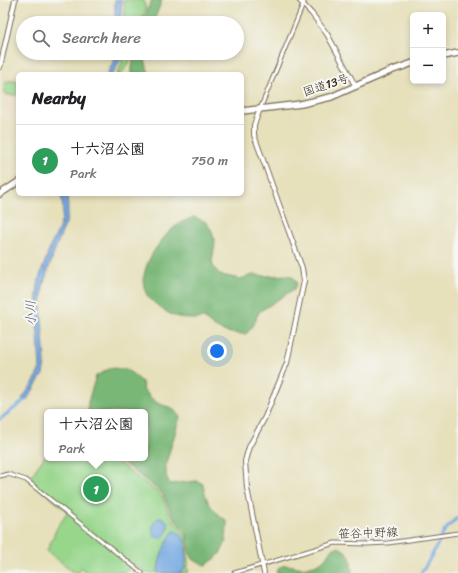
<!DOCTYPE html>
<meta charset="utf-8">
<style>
:root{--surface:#fff;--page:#f2f2f2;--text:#202124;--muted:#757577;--line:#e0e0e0;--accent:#b5179e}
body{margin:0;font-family:Sriracha,"Klee One",sans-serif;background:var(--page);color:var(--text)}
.controls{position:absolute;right:12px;top:12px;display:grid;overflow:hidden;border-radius:6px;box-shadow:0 2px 6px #0003}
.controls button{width:36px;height:36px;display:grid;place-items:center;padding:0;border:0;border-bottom:1px solid var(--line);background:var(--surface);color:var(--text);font:20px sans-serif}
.you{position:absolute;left:217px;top:351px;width:14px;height:14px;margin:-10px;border:3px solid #fff;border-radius:50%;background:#1a73e8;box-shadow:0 0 0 6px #1a73e833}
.badge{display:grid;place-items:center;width:26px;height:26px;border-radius:50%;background:var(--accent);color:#fff;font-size:13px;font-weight:700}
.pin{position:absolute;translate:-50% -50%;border:2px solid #fff;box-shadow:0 1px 4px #0006}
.popup{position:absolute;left:44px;top:409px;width:104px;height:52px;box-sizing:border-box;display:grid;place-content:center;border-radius:6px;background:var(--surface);filter:drop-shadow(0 1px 3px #0005);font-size:13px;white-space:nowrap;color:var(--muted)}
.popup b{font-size:15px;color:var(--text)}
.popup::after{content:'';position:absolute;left:50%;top:100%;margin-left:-8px;border:8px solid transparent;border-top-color:var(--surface)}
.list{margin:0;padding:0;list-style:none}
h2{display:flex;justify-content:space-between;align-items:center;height:52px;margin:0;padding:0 16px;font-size:17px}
h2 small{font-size:13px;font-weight:400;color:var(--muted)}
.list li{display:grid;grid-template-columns:26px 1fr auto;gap:12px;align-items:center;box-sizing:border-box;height:72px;padding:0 16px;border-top:1px solid var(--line)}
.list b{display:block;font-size:15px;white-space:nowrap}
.list p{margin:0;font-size:13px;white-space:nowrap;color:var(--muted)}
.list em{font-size:13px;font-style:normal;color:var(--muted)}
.icon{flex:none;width:22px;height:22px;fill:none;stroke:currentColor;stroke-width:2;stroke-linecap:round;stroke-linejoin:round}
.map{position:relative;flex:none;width:458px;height:573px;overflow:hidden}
.search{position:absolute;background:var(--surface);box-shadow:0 2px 6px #0003;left:16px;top:16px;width:228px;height:44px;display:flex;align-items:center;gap:10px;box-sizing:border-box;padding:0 14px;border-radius:22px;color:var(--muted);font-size:15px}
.panel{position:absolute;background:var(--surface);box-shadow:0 2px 6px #0003;left:16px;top:72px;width:228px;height:124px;border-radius:6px}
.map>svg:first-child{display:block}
.built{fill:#ead8ba}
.green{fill:#97d68b;stroke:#698054}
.forest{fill:#79b777;stroke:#5a704a}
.water{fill:#76a9e2;stroke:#586a80}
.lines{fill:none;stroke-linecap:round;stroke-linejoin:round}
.river{stroke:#76a9e2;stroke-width:3}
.minor-casing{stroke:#776a55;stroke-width:5}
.major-casing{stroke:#776a55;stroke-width:6}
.highway-casing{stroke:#776a55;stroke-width:8}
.minor{stroke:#fff;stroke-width:3}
.major{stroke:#fff;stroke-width:4}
.highway{stroke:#fff;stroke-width:5.5}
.labels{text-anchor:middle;stroke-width:4;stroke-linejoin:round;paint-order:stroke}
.street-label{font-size:12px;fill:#3b2a1e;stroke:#f6f6f2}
.water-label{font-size:13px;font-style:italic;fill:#505663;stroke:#f6f6f2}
</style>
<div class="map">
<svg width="458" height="573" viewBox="0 0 458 573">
<rect width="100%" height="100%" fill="#f6f6f2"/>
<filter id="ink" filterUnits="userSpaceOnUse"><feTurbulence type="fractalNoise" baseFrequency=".025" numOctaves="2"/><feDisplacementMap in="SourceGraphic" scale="8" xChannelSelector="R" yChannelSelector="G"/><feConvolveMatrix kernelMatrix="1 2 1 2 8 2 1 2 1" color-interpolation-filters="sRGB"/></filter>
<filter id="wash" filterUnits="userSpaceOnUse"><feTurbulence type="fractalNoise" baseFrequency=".012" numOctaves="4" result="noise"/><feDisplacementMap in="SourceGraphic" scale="16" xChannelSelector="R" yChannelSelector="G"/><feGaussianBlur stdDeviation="0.9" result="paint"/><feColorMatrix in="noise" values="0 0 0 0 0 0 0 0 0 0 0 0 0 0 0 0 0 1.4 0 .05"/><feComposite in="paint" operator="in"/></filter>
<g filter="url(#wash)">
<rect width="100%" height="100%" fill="#e6e0bb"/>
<polygon class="built" points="4,75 18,76 17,112 8,117 8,113 3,113"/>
<g class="green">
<polygon points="124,0 145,0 144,2 146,9 143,14 142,23 125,23"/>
<polygon points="123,53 132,53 129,63 121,74 117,74 122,63"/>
<polygon points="8,81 17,81 18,95 8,95 4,93 5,83"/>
<polygon points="47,453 47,458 112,458 162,496 171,518 186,535 188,555 188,572 189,573 145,573 133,564 125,573 87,573 81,568 78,573 75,573 47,551 57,528 68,512 30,481 30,478"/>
</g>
<g class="forest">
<polygon points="152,0 162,0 153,23 141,23"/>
<polygon points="134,53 143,53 149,74 132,74 132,68"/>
<path d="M194,217L206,222L212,231L215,244L212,262L214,268L221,275L240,279L253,275L269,276L289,275L294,278L297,283L294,289L259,312L252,328L246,334C228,334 217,331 204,318C188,321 170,317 158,306C153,301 147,298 145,290C137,268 164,232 182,222C186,220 190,219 194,217Z"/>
<path d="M111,368L125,369L134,375L142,382L143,389L152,399L159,404L172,408L180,417L166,463V476L170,484L196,481L202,483C205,488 204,494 207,499C211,509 219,515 227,521C227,542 225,555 205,565L194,560L190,554L187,534L173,517L163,494L117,458H145V412H88V402L96,376Z"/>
<path d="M338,547C352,553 351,559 352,573H276C283,558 295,570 307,567C311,566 319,564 322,561C329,556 328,549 338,547Z"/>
</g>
<g class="water">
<polygon points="115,0 122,0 120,23 115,23"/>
<polygon points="118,53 122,53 120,60 113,74 107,74"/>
<polygon points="61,194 67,194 68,210 66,223 57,244 43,285 41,306 45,363 43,374 26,401 22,399 35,380 40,368 38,335 36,314 37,293 39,279 50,247 58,231 62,219 63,208"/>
<path d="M158,518H163L168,522C168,529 167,535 161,538L155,537C151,529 152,524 158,518Z"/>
<path d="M174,531C190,534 186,556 185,568L181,573H158C157,562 167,538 174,531Z"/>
</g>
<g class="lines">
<g class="river">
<polyline points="0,419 20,404 26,398"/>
<polyline points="421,573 431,557 445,530 458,517"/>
</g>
</g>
</g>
<g filter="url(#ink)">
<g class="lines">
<defs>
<g id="minor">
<polyline points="260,109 305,0"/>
<polyline points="0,476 8,474 26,480 142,573"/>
<polyline points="234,573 335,543 367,544 388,543 458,533"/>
</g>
<g id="major">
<polyline points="299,0 312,14 327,34 356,87"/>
<polyline points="0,67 15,0"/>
<polyline points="260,109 254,125 254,135 302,268 304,281 287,363 265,417 249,447 245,461 247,488 264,573"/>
</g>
<g id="highway">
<polyline points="443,56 458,53"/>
<polyline points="242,111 301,104 331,97 390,71 413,63"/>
<polyline points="0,194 18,182"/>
</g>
</defs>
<use href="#minor" class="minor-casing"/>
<use href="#major" class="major-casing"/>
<use href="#highway" class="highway-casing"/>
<use href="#minor" class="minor"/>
<use href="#major" class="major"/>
<use href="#highway" class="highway"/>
</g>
</g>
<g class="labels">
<g class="street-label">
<text transform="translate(326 85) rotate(-18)" y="4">国道13号</text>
<text transform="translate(368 533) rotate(-2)" y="4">笹谷中野線</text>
</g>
<g class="water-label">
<text transform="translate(30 313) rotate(-91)" y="5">小川</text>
</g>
</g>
</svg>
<div class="controls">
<button>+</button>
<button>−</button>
</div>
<div class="you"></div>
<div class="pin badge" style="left:96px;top:489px;background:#2e9e5b">1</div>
<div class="popup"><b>十六沼公園</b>Park</div>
<div class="search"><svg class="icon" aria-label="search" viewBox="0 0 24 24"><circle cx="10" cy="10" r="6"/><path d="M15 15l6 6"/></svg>Search here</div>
<section class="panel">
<h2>Nearby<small></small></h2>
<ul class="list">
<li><span class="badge" style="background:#2e9e5b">1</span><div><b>十六沼公園</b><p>Park</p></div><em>750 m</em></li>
</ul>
</section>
</div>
